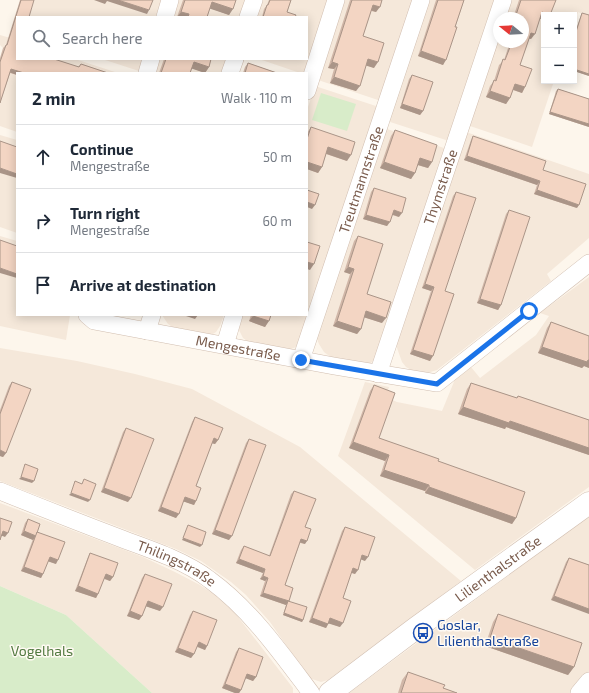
<!DOCTYPE html>
<meta charset="utf-8">
<style>
:root{--surface:#fff;--page:#f2f2f3;--text:#1f2937;--muted:#747a83;--line:#e0e1e3}
body{margin:0;font-family:"Exo 2",sans-serif;background:var(--page);color:var(--text)}
.controls{position:absolute;right:12px;top:12px;display:grid;overflow:hidden;border-radius:0px;box-shadow:0 2px 10px #0003}
.controls button{width:36px;height:36px;display:grid;place-items:center;padding:0;border:0;border-bottom:1px solid var(--line);background:var(--surface);color:var(--text);font:20px sans-serif}
.compass{position:absolute;left:493px;top:12px;width:36px;height:36px;border-radius:50%;background:var(--surface);box-shadow:0 2px 10px #0003;rotate:288deg}
.stop{position:absolute;width:12px;height:12px;margin:-9px;border:3px solid #1a73e8;border-radius:50%;background:#fff}
.stop.end{background:#1a73e8;border-color:#fff;box-shadow:0 1px 4px #0008}
.list{margin:0;padding:0;list-style:none}
h2{display:flex;justify-content:space-between;align-items:center;height:52px;margin:0;padding:0 16px;font-size:17px}
h2 small{font-size:13px;font-weight:400;color:var(--muted)}
.list li{display:grid;grid-template-columns:26px 1fr auto;gap:12px;align-items:center;box-sizing:border-box;height:64px;padding:0 16px;border-top:1px solid var(--line)}
.list b{display:block;font-size:15px;white-space:nowrap}
.list p{margin:0;font-size:13px;white-space:nowrap;color:var(--muted)}
.list em{font-size:13px;font-style:normal;color:var(--muted)}
.icon{flex:none;width:22px;height:22px;fill:none;stroke:currentColor;stroke-width:2;stroke-linecap:round;stroke-linejoin:round}
.map{position:relative;flex:none;width:589px;height:693px;overflow:hidden}
.search{position:absolute;background:var(--surface);box-shadow:0 2px 10px #0003;left:16px;top:16px;width:292px;height:44px;display:flex;align-items:center;gap:10px;box-sizing:border-box;padding:0 14px;border-radius:0px;color:var(--muted);font-size:15px}
.panel{position:absolute;background:var(--surface);box-shadow:0 2px 10px #0003;left:16px;top:72px;width:292px;height:244px;border-radius:0px}
.map>svg:first-child{display:block}
.residential{fill:#f5e8da}
.green{fill:#d8ecc9}
.lines{fill:none;stroke-linecap:round;stroke-linejoin:round}
.minor-casing{stroke:#d1beb0;stroke-width:18}
.tertiary-casing{stroke:#d1beb0;stroke-width:23}
.minor{stroke:#fff;stroke-width:17}
.tertiary{stroke:#fff;stroke-width:22}
.wall{fill:#d1b7a8}
.shaded-wall{fill:#aa9588}
.building{fill:#f3d5c3;stroke:#aa9588}
.route{stroke:#1a73e8;stroke-width:5}
.labels{text-anchor:middle;stroke-width:3;stroke-linejoin:round;paint-order:stroke}
.street-label{font-size:14px;fill:#7a5c4d;stroke:#fffaf3}
.transit-label{font-size:14px;fill:#164399;stroke:#fffaf3;text-anchor:start}
.park-label{font-size:14px;fill:#537a41;stroke:#fffaf3}
</style>
<div class="map">
<svg width="589" height="693" viewBox="0 0 589 693">
<rect width="100%" height="100%" fill="#fdf6ec"/>
<g class="residential">
<polygon points="33,0 162,0 156,17 27,17"/>
<polygon points="176,0 246,0 241,17 170,17"/>
<polygon points="259,0 329,0 305,73 300,73 259,59 307,59 307,17 254,17"/>
<polygon points="344,0 415,0 381,101 318,80"/>
<polygon points="428,0 496,0 449,141 387,121"/>
<polygon points="510,0 589,0 589,16 578,12 574,22 574,15 544,15 544,81 554,81 532,147 470,126 499,35 499,42 523,42 523,18 504,18"/>
<polygon points="0,35 17,40 17,59 75,59 118,73 17,73 17,132 0,126 0,99 16,52 3,48 0,45"/>
<polygon points="102,59 143,59 139,71"/>
<polygon points="156,59 226,59 221,73 152,73"/>
<polygon points="315,86 379,107 300,341 296,347 289,350 250,343 243,338 238,328 238,315 307,315 307,110"/>
<polygon points="384,128 447,149 376,359 369,364 332,358 324,352 319,344 317,339 320,322"/>
<polygon points="466,132 589,174 589,238 547,274 551,281 437,370 427,373 413,371 406,367 402,362 397,348 397,341"/>
<polygon points="0,135 17,140 17,233 0,227"/>
<polygon points="0,236 17,241 17,315 70,315 66,340 0,326"/>
<polygon points="589,277 589,487 475,570 338,456 365,382 389,387 386,397 397,402 442,411 458,372 471,367 480,378 536,335 549,316 540,313"/>
<polygon points="162,315 224,315 220,326 216,332 211,335 178,331 168,324"/>
<polygon points="0,348 77,361 135,374 192,389 300,447 461,581 328,680 321,682 309,678 270,622 246,595 231,582 201,561 176,549 0,481"/>
<polygon points="0,503 143,557 175,572 200,585 215,595 235,613 293,688 293,693 152,693 66,615 0,586"/>
<polygon points="589,516 589,693 349,693"/>
</g>
<g class="green">
<polygon points="321,93 356,104 347,131 312,120"/>
<polygon points="0,586 66,615 152,693 0,693"/>
</g>
<g class="lines">
<defs>
<g id="minor">
<polyline points="165,17 170,0"/>
<polyline points="248,17 254,0"/>
<polyline points="147,73 151,59"/>
<polyline points="230,73 235,59"/>
<polyline points="307,91 336,0"/>
<path id="s1" d="M87,315L94,321L334,366L437,383L589,263"/>
<polyline points="147,331 152,315"/>
<polyline points="225,345 234,315"/>
<path id="s2" d="M301,360L421,0"/>
<path id="s3" d="M378,374L503,0"/>
<path id="s4" d="M0,491C42,508 83,524 125,540C153,550 187,562 210,580C251,610 281,653 311,693"/>
<polyline points="579,693 589,681"/>
</g>
<g id="tertiary">
<path id="s5" d="M330,693L416,628L589,503"/>
</g>
</defs>
<use href="#minor" class="minor-casing"/>
<use href="#tertiary" class="tertiary-casing"/>
<use href="#minor" class="minor"/>
<use href="#tertiary" class="tertiary"/>
</g>
<g class="wall">
<polygon points="20,0 34,0 17,17 17,59 78,67 81,64 108,73 17,73 17,75 10,73 0,103 0,58 3,48 6,45"/>
<polygon points="183,0 236,0 229,15 210,8 207,17 177,17"/>
<polygon points="269,0 291,0 287,12 295,17 262,17 264,9 267,5"/>
<polygon points="350,0 382,0 376,12 371,11 363,36 374,68 366,65 356,91 330,83 334,69 328,68"/>
<polygon points="436,0 464,0 443,65 418,56"/>
<polygon points="519,0 556,0 544,15 544,20 540,18 531,39 529,39 520,65 525,87 522,93 513,90 510,98 506,104 486,97 490,86 494,81 499,65 504,60 510,42 523,42 523,18 513,18"/>
<polygon points="582,13 589,15 589,76 574,71 574,36 581,15"/>
<polygon points="164,59 211,59 209,67 205,73 192,68 190,73 159,73"/>
<polygon points="248,63 277,73 243,73 245,67"/>
<polygon points="412,75 423,111 420,115 400,108 409,79"/>
<polygon points="558,89 589,99 589,127 549,114 556,91"/>
<polygon points="311,127 347,161 326,154 322,167 318,173 307,169 307,133"/>
<polygon points="395,130 432,162 428,168 417,165 415,173 411,179 380,168 391,136"/>
<polygon points="473,136 577,208 534,194 537,185 464,160 471,140"/>
<polygon points="374,188 399,217 392,215 387,226 363,219 371,192"/>
<polygon points="456,192 445,291 430,361 410,354 431,291 422,288 453,196"/>
<polygon points="509,210 501,305 498,310 477,303 506,214"/>
<polygon points="358,236 367,294 382,323 364,317 361,329 357,334 333,326 350,274 344,272 354,241"/>
<polygon points="251,315 271,315 265,327 249,321"/>
<polygon points="551,322 589,336 589,368 584,366 582,368 538,353 547,328"/>
<polygon points="12,382 6,453 3,457 0,456 0,410 9,386"/>
<polygon points="471,383 517,398 518,396 589,420 589,455 506,427 505,429 458,414 467,389"/>
<polygon points="374,385 379,438 438,461 516,518 512,524 425,493 425,491 380,476 385,461 349,448 370,391"/>
<polygon points="195,417 218,440 215,444 212,443 196,486 196,501 194,505 183,501 176,518 158,511 192,422"/>
<polygon points="126,428 128,502 101,492 123,432"/>
<polygon points="249,439 229,540 212,534 246,443"/>
<polygon points="294,491 305,527 305,544 300,543 285,585 289,601 303,620 302,622 283,615 286,605 260,596 265,581 260,579 263,573 236,563 241,550 244,546 269,556 291,494"/>
<polygon points="28,519 56,564 48,561 43,574 41,578 21,571 33,539 33,540 21,535 25,523"/>
<polygon points="345,527 365,561 361,559 355,574 351,573 343,598 340,627 329,623 326,628 309,622 342,531"/>
<polygon points="90,553 113,577 110,581 104,579 98,594 96,598 75,591 88,557"/>
<polygon points="569,558 589,565 551,600 566,562"/>
<polygon points="145,574 160,611 146,606 142,616 139,620 127,616 142,578"/>
<polygon points="193,611 207,646 205,650 197,647 194,654 191,658 175,652 190,615"/>
<polygon points="498,614 574,667 568,675 485,646 493,622"/>
<polygon points="239,648 256,677 253,681 246,678 241,690 239,693 235,693 222,688 236,652"/>
<polygon points="408,672 443,688 457,693 398,693 402,680"/>
</g>
<g class="shaded-wall">
<polygon points="94,0 118,0 149,10 147,14 107,1 105,4"/>
<polygon points="212,2 233,9 229,15 208,8"/>
<polygon points="373,5 380,7 376,12 370,10"/>
<polygon points="181,12 189,14 187,17 177,17"/>
<polygon points="542,12 550,15 544,15 544,20 538,18"/>
<polygon points="531,33 535,34 531,39 528,38"/>
<polygon points="421,51 446,60 443,65 418,56"/>
<polygon points="368,59 378,62 374,68 364,65"/>
<polygon points="194,62 209,67 205,73 190,68"/>
<polygon points="332,62 338,64 334,69 328,68"/>
<polygon points="11,69 24,73 17,73 17,75 9,72"/>
<polygon points="574,69 589,74 589,76 574,71"/>
<polygon points="334,77 360,86 356,91 330,83"/>
<polygon points="515,84 525,87 522,93 511,89"/>
<polygon points="490,91 510,98 506,104 486,97"/>
<polygon points="402,104 423,111 420,115 400,108"/>
<polygon points="550,112 589,124 589,127 549,114"/>
<polygon points="328,147 351,155 347,161 324,153"/>
<polygon points="467,156 540,181 537,185 464,160"/>
<polygon points="420,158 432,162 428,168 415,164"/>
<polygon points="307,162 322,167 318,173 307,169"/>
<polygon points="384,162 415,173 411,179 380,168"/>
<polygon points="0,168 17,174 17,178 0,173"/>
<polygon points="537,190 579,205 577,208 534,194"/>
<polygon points="307,202 315,205 312,209 307,207"/>
<polygon points="394,210 402,213 399,217 391,214"/>
<polygon points="366,215 390,222 387,226 363,219"/>
<polygon points="307,262 314,264 310,270 307,269"/>
<polygon points="348,267 354,269 350,274 344,272"/>
<polygon points="0,268 17,274 17,278 0,273"/>
<polygon points="425,284 434,287 431,291 422,288"/>
<polygon points="480,299 501,305 498,310 477,303"/>
<polygon points="366,311 386,318 382,323 363,317"/>
<polygon points="183,315 198,315 195,319"/>
<polygon points="253,316 269,321 265,327 249,321"/>
<polygon points="337,321 361,329 357,334 333,326"/>
<polygon points="542,347 589,360 589,368 584,366 582,368 538,353"/>
<polygon points="413,350 433,356 430,361 410,354"/>
<polygon points="463,407 510,421 589,448 589,455 506,427 505,429 458,414"/>
<polygon points="214,438 218,440 215,444 211,443"/>
<polygon points="353,442 389,455 385,461 349,448"/>
<polygon points="0,450 6,453 3,457 0,456"/>
<polygon points="384,470 429,485 425,491 380,476"/>
<polygon points="21,477 34,481 32,483 19,479"/>
<polygon points="429,487 516,518 512,524 425,493"/>
<polygon points="104,488 131,498 128,502 101,492"/>
<polygon points="71,493 90,500 88,502 69,495"/>
<polygon points="185,497 196,501 194,505 182,501"/>
<polygon points="161,507 179,514 176,518 158,511"/>
<polygon points="215,530 232,536 229,540 212,534"/>
<polygon points="3,531 8,533 5,537 0,535"/>
<polygon points="24,531 36,536 33,540 21,535"/>
<polygon points="183,538 202,545 200,547 182,540"/>
<polygon points="301,539 307,541 305,544 299,542"/>
<polygon points="362,555 368,557 365,561 360,559"/>
<polygon points="50,557 58,560 56,564 47,561"/>
<polygon points="239,559 265,569 263,573 236,563"/>
<polygon points="24,567 43,574 41,578 21,571"/>
<polygon points="353,568 358,570 355,574 350,572"/>
<polygon points="106,574 113,577 110,581 103,578"/>
<polygon points="263,576 268,578 265,581 260,579"/>
<polygon points="78,586 98,594 96,598 75,591"/>
<polygon points="263,593 289,601 286,605 260,596"/>
<polygon points="554,596 589,609 589,614 551,600"/>
<polygon points="148,601 163,607 160,611 145,606"/>
<polygon points="130,611 142,616 139,620 127,616"/>
<polygon points="284,613 303,620 302,622 283,615"/>
<polygon points="312,618 328,624 326,628 309,622"/>
<polygon points="330,618 343,623 340,627 327,623"/>
<polygon points="490,638 574,667 568,675 485,646"/>
<polygon points="199,642 207,646 205,650 196,646"/>
<polygon points="178,648 194,654 191,658 175,652"/>
<polygon points="247,674 256,677 253,681 245,678"/>
<polygon points="225,684 241,690 239,693 235,693 222,688"/>
</g>
<g class="building">
<polygon points="21,0 34,0 29,17 17,17 17,59 54,59 79,67 81,64 108,73 24,73 11,69 0,103 0,62 6,45 7,45"/>
<polygon points="118,0 153,0 149,10"/>
<polygon points="185,0 236,0 233,9 212,2 207,17 188,17 189,14 181,12"/>
<polygon points="270,0 291,0 287,12 296,15 295,17 263,17 267,5 268,5"/>
<polygon points="352,0 382,0 380,7 373,5 363,36 384,43 378,62 368,59 360,86 334,77 338,64 332,62"/>
<polygon points="438,0 464,0 455,27 457,27 446,60 421,51"/>
<polygon points="521,0 556,0 550,15 542,12 535,34 531,33 520,65 532,69 525,87 515,84 510,98 490,91 494,80 496,81 503,59 505,60 512,42 523,42 523,18 515,18"/>
<polygon points="582,13 589,15 589,74 574,69 574,38"/>
<polygon points="166,59 211,59 209,67 194,62 190,73 161,73"/>
<polygon points="248,63 277,73 245,73"/>
<polygon points="412,75 433,82 423,111 402,104"/>
<polygon points="558,89 589,99 589,124 550,112"/>
<polygon points="311,127 355,142 351,155 328,147 322,167 307,162 307,139"/>
<polygon points="395,130 437,145 432,162 420,158 415,173 384,162"/>
<polygon points="473,136 546,161 543,170 586,184 579,205 537,190 540,181 467,156"/>
<polygon points="0,141 17,147 17,174 0,168"/>
<polygon points="374,188 406,198 402,213 394,210 390,222 366,215"/>
<polygon points="307,190 319,194 315,205 307,202"/>
<polygon points="456,192 476,198 445,291 454,294 433,356 413,350 434,287 425,284"/>
<polygon points="509,210 530,217 501,305 480,299"/>
<polygon points="358,236 383,244 367,294 391,302 386,318 366,311 361,329 337,321 354,269 348,267"/>
<polygon points="0,240 17,246 17,274 0,268"/>
<polygon points="307,242 320,246 314,264 307,262"/>
<polygon points="253,315 271,315 269,321 253,316"/>
<polygon points="551,322 589,336 589,360 588,360 587,362 542,347"/>
<polygon points="12,382 31,389 6,453 0,450 0,414"/>
<polygon points="471,383 517,398 518,396 589,420 589,448 510,421 509,423 463,407"/>
<polygon points="374,385 395,393 379,438 439,459 438,461 525,492 516,518 429,487 429,485 384,470 389,455 353,442"/>
<polygon points="195,417 223,428 218,440 214,438 196,486 201,488 196,501 185,497 179,514 161,507"/>
<polygon points="126,428 154,439 131,498 104,488"/>
<polygon points="249,439 266,445 232,536 215,530"/>
<polygon points="25,464 38,469 34,481 21,477"/>
<polygon points="84,479 96,484 90,500 71,493 75,481 82,484"/>
<polygon points="294,491 316,499 305,527 311,529 307,541 301,539 285,585 293,588 289,601 263,593 268,578 263,576 265,569 239,559 244,546 270,556"/>
<polygon points="0,518 12,522 8,533 3,531 0,540"/>
<polygon points="28,519 40,524 36,536 24,531"/>
<polygon points="188,525 206,532 202,545 183,538"/>
<polygon points="345,527 375,537 368,557 362,555 358,570 353,568 343,598 351,601 343,623 330,618 328,624 312,618"/>
<polygon points="37,532 65,542 58,560 50,557 43,574 24,567"/>
<polygon points="90,553 118,563 113,577 106,574 98,594 78,586"/>
<polygon points="569,558 589,565 589,609 554,596"/>
<polygon points="145,574 172,584 163,607 148,601 142,616 130,611"/>
<polygon points="288,601 307,607 303,620 284,613"/>
<polygon points="193,611 217,620 207,646 199,642 194,654 178,648"/>
<polygon points="498,614 582,643 574,667 490,638"/>
<polygon points="239,648 263,657 256,677 247,674 241,690 225,684"/>
<polygon points="408,672 445,685 443,688 457,693 401,693"/>
</g>
<g class="lines">
<polyline class="route" points="301,360 437,384 529,311"/>
</g>
<defs>
<symbol id="bus-ring" viewBox="-11 -11 22 22"><circle r="9.5" fill="#fffaf3" stroke="#1a4fb4" stroke-width="1.5"/><path d="M-5-6H5V4H4V6H2V4H-2V6H-4V4H-5ZM-3.5-4V0h7V-4ZM-3.5 1.2v1.5H-2V1.2ZM2 1.2v1.5H3.5V1.2Z" fill="#1a4fb4"/></symbol>
</defs>
<g fill-rule="evenodd">
<use href="#bus-ring" x="412" y="622" width="22" height="22"/>
</g>
<g class="labels">
<g class="street-label">
<text dy="5" stroke="none"><textPath href="#s2" startOffset="190">Treutmannstraße</textPath></text>
<text dy="5" stroke="none"><textPath href="#s3" startOffset="197">Thymstraße</textPath></text>
<text dy="5" stroke="none"><textPath href="#s1" startOffset="156">Mengestraße</textPath></text>
<text dy="5" stroke="none"><textPath href="#s4" startOffset="191">Thilingstraße</textPath></text>
<text dy="5" stroke="none"><textPath href="#s5" startOffset="209">Lilienthalstraße</textPath></text>
</g>
<g class="transit-label">
<text x="437" y="630">Goslar,<tspan x="437" dy="16">Lilienthalstraße</tspan></text>
</g>
<g class="park-label">
<text x="42" y="656">Vogelhals</text>
</g>
</g>
</svg>
<div class="controls">
<button>+</button>
<button>−</button>
</div>
<svg class="compass" viewBox="-18 -18 36 36"><path d="M0-13l5 13h-10z" fill="#e53935"/><path d="M0 13l5-13h-10z" fill="#747a83"/></svg>
<div class="stop" style="left:529px;top:311px"></div>
<div class="stop end" style="left:301px;top:360px"></div>
<div class="search"><svg class="icon" aria-label="search" viewBox="0 0 24 24"><circle cx="10" cy="10" r="6"/><path d="M15 15l6 6"/></svg>Search here</div>
<section class="panel">
<h2>2 min<small>Walk · 110 m</small></h2>
<ul class="list">
<li><svg class="icon" aria-label="ahead" viewBox="0 0 24 24"><path d="M12 20V5M6 11l6-6 6 6"/></svg><div><b>Continue</b><p>Mengestraße</p></div><em>50 m</em></li>
<li><svg class="icon" aria-label="right" viewBox="0 0 24 24"><path d="M7 20v-9h11M14 6l5 5-5 5"/></svg><div><b>Turn right</b><p>Mengestraße</p></div><em>60 m</em></li>
<li><svg class="icon" aria-label="arrive" viewBox="0 0 24 24"><path d="M6 21V4h12l-3 4 3 4H6"/></svg><div><b>Arrive at destination</b></div></li>
</ul>
</section>
</div>
